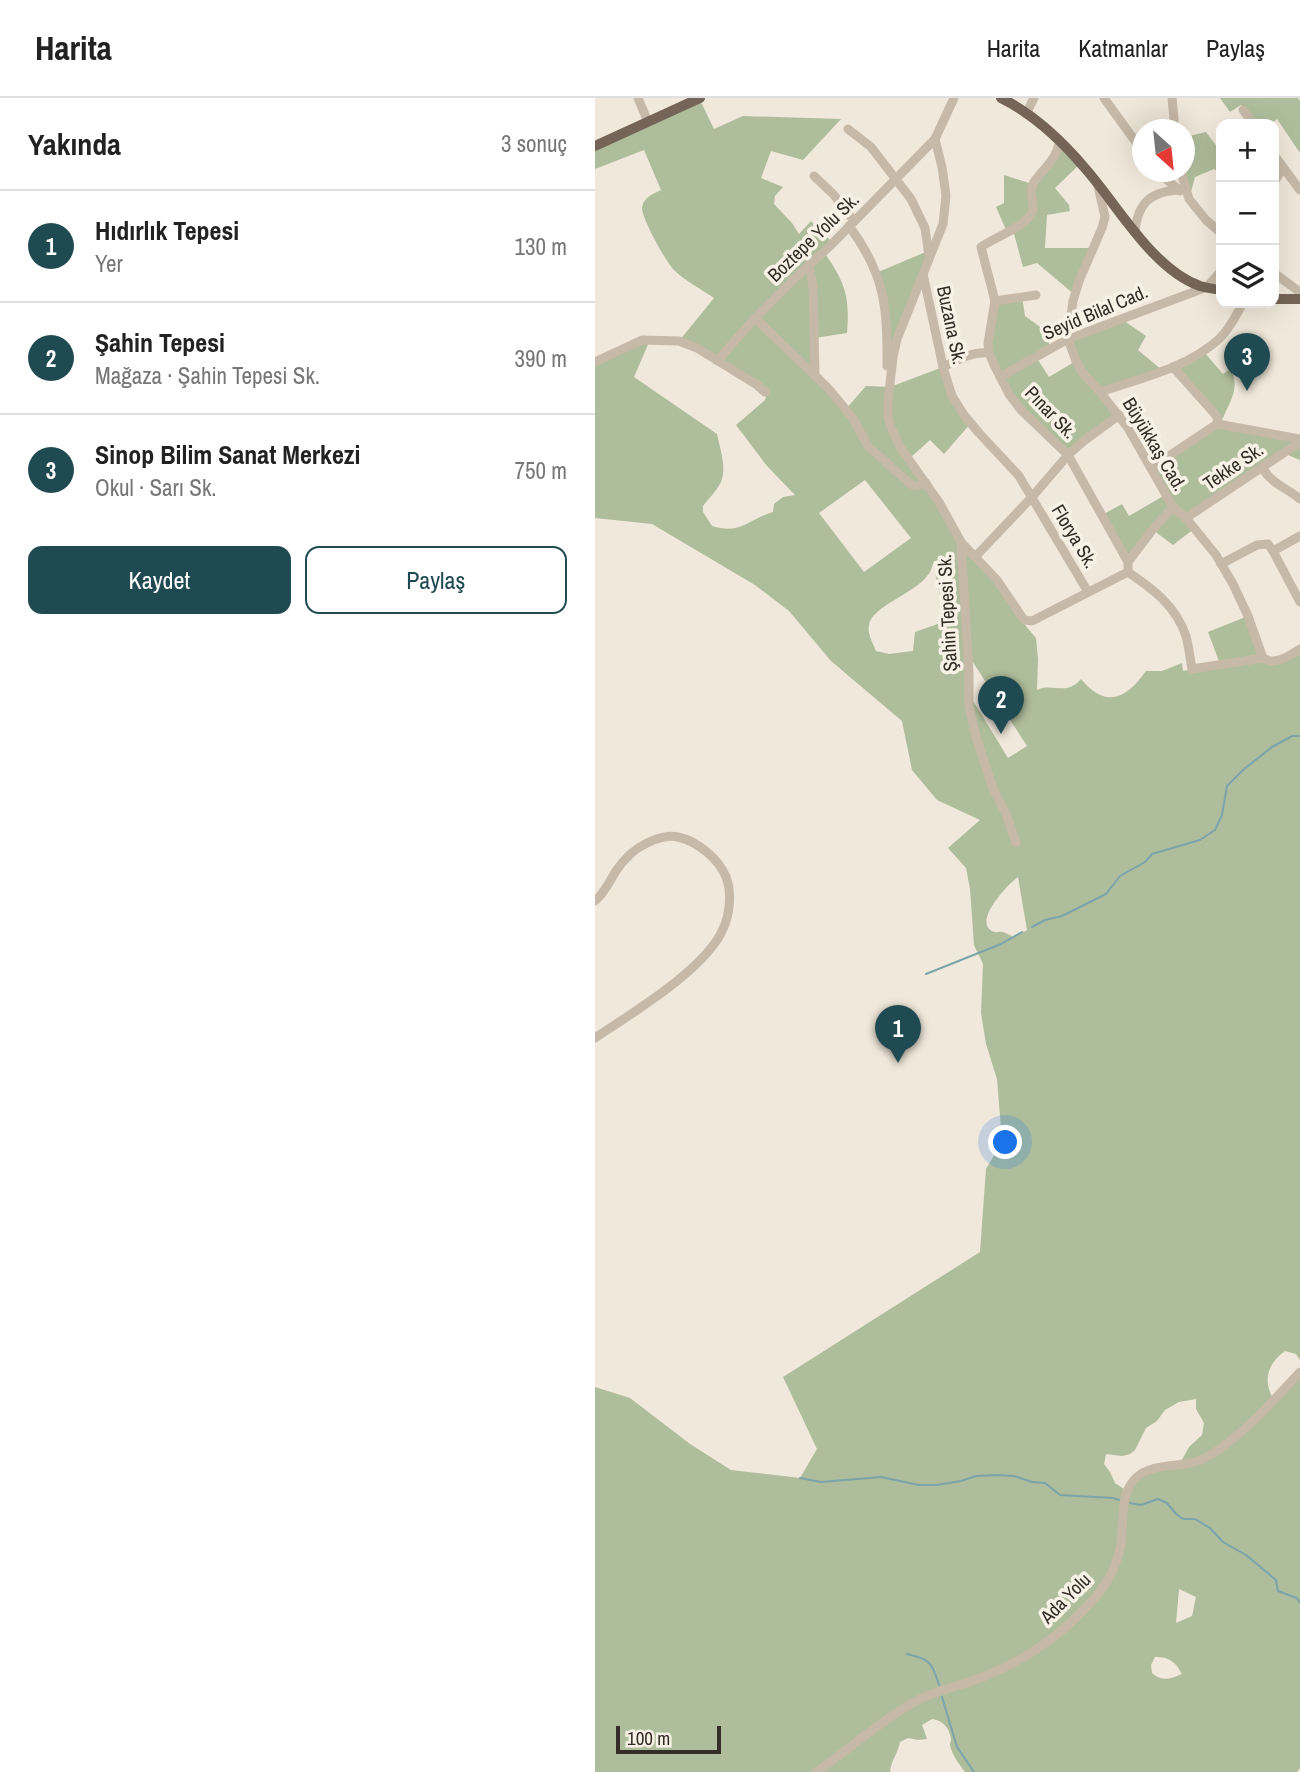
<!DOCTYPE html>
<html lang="tr">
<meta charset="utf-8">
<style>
:root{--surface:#fff;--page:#f6f6f6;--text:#222;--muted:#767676;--line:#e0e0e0;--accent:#204a52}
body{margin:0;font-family:"Archivo Narrow",sans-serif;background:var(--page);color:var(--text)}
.controls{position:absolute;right:21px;top:21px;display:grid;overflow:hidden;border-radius:14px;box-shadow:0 7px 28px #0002}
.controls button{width:63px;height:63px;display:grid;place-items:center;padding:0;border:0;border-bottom:2px solid var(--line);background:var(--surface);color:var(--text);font:35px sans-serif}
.compass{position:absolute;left:537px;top:21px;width:63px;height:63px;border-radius:50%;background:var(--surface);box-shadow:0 7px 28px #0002;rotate:153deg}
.scale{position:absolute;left:21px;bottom:18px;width:105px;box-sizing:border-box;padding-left:7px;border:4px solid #342c27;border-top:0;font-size:19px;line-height:24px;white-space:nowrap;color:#342c27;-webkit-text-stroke:5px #f8f1e6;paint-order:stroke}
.you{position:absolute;left:411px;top:1045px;width:24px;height:24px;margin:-18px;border:5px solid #fff;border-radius:50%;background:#1a73e8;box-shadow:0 0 0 10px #1a73e833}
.badge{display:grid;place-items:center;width:46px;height:46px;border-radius:50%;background:var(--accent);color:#fff;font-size:23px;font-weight:700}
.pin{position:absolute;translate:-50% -58px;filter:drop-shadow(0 2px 4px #0008)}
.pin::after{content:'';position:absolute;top:37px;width:24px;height:21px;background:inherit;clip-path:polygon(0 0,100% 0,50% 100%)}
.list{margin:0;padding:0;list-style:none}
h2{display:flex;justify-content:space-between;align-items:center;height:91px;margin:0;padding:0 28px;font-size:30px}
h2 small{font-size:23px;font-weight:400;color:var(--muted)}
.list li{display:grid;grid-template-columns:46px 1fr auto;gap:21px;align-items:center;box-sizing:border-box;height:112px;padding:0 28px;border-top:2px solid var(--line)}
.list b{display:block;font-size:26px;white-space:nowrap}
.list p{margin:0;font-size:23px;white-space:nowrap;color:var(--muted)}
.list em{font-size:23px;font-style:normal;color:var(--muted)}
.actions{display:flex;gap:14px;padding:21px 28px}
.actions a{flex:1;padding:16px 0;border:2px solid var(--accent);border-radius:14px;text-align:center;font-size:24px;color:var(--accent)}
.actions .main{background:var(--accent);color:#fff}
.icon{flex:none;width:38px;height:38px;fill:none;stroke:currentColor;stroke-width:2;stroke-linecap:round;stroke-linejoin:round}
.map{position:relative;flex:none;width:705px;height:1674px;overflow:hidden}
header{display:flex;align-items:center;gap:42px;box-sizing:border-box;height:98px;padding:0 35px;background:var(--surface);border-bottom:2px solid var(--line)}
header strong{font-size:33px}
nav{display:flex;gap:38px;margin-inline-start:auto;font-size:24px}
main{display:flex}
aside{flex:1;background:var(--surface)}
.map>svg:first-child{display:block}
.green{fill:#aebd9b;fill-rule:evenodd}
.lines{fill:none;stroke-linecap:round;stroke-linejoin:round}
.stream{stroke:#7ba4ab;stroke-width:2}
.minor{stroke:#c7b9a7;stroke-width:9}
.major{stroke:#756559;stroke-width:10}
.labels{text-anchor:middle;stroke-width:7;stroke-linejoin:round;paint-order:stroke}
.street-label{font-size:19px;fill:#342c27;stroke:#f8f1e6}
</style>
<header>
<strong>Harita</strong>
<nav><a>Harita</a><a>Katmanlar</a><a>Paylaş</a></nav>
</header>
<main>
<aside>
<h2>Yakında<small>3 sonuç</small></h2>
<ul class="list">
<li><span class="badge">1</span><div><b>Hıdırlık Tepesi</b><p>Yer</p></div><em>130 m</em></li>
<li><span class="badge">2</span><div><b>Şahin Tepesi</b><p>Mağaza · Şahin Tepesi Sk.</p></div><em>390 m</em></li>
<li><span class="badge">3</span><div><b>Sinop Bilim Sanat Merkezi</b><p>Okul · Sarı Sk.</p></div><em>750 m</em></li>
</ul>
<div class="actions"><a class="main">Kaydet</a><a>Paylaş</a></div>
</aside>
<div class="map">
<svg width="705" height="1674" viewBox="0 0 705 1674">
<rect width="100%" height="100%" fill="#f0e8da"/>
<g class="green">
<path d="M104,0L119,31L148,18L246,21L208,62L176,53L166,80L188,89L180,98L179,106L197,125L204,136L216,123L238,145L229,154C250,185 255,197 252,235L220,240V276L251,311L271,288L295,289L348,269L352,283L376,325L349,356L335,342L314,361L366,443L431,522L430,527L441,540L443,561L442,592C457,584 471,599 486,581C511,611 531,601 551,573H567L587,565L588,573L625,566L613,534L653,518L673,563L705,551V1262L701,1256L690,1253C672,1266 668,1282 678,1301L705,1274V1670L702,1674H370C364,1666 357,1657 355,1647C355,1645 356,1643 356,1641C355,1630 347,1622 337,1621L327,1627L332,1641L323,1642L313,1640L305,1644C303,1655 296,1663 295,1674H0V1289L35,1300L95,1346L136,1372L205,1380L222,1351L188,1279L385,1154L391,1071L404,1049L406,1030L402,981L391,946L386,915L388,866L379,847L375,791L371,770L353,750L385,722L342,702L317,672L307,623L236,563L194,513L160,487L57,426L0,420V264L55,242L39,279L122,336C125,350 131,368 127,381C124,391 114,400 108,408V414L117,428C146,437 153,421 178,414L179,406L188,399L200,397L172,368L141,327L169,303L171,300L170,294L84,243L119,200C106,191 90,183 79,172C71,164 46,119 47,109C49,99 58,96 66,92L49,52L0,71V48ZM270,382L316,440L269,474L224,415ZM339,463L343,465L340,475L351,523L320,534L318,553L294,556L281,553C278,545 272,536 274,527C276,509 320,495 332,478C336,474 337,468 339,463ZM374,558L432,648L413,660L374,596ZM423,779L432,832L418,839C417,838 409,834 408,834C402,833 402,836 397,833C378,823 413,786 423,779ZM601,1301V1311L609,1325L607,1337L594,1349L584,1367L544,1377L532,1393L520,1385L515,1374L509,1366L511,1356L527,1358L535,1356L540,1352L551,1330L562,1323L570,1312L584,1304ZM584,1491L601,1499L597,1518L581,1525ZM560,1559C574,1559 580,1563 587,1576C576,1581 567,1584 557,1575L556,1567Z"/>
<polygon points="625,0 703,0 705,3 705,55 682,21 676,26 658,26 648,12 646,7 635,14"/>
<polygon points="611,34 626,54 626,75 619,71 600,79 594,101 590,74 590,39"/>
<polygon points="465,43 486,65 460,90 474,107 475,113 452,117 450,150 498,150 480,197 442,165 428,169 418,132 412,134 401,109 409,105 409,77 437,86"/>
<polygon points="333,153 298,259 293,241 281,175"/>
<polygon points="427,199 430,218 448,231 456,250 441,259 454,279 481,263 473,241 525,220 551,238 543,252 568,273 506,294 524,317 473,357 414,296 393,245 400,203"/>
<path d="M608,253L628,276L635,271C646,289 635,303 628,320L623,321L578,269Z"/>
<polygon points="622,326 705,341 705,362 688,355 592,420 599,431 578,447 558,432 533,464 507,417 527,406 534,418 570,397 556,370"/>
</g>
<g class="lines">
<g class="stream">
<polyline points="437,829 450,822 467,818 511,796 525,778 550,764 557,756 605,742 620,732 627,717 632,688 648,672 677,649 697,638 705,638"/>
<polyline points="331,876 406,846 427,834"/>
<polyline points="205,1380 226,1384 286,1379 324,1387 341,1387 366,1383 381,1378 403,1377 419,1378 437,1384 450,1385 465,1397 518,1400 524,1402"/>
<polyline points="535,1405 546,1407 563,1401 572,1405 581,1416 588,1421 600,1421 615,1430 628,1444 651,1457 681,1482 683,1493 702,1500 705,1505"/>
<path d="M312,1556C335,1561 337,1564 344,1587"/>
<polyline points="347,1599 362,1649 379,1674"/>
</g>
<g class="minor">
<polyline points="43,0 53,24"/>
<polyline points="359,0 340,41 347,69 351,98 348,126 302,241 298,259 293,303 293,317 295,327 305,349 344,404 366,444 374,575 374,608 381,639 398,691 412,718 421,745"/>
<polyline points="509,0 548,54"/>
<polyline points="577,0 580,32"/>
<polyline points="648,12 658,26"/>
<polyline points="431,16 439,0"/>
<polyline points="253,31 276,49 316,101 330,130 334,158"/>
<path d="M465,43C460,64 451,67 439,84C433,93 439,101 438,111C435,128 399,139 386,149L400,203L393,245L394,255L400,269L414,296L426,312L473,357L533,464"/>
<polyline points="679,57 705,92"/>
<polyline points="563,74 585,93"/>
<polyline points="586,74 594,101 611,122 626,135"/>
<polyline points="219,78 239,97 259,123"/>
<polyline points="679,84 688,70"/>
<polyline points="503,88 510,119 507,130 484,183 478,203 473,241 481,263 487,274 505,294 533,330 578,409 591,420 621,457 638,486 653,518 668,560"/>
<path d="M254,128C290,176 293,211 292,268"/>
<path d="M540,133C543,105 555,94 583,92"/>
<polyline points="214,167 218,188 220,276"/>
<polyline points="679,175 705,194"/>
<polyline points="328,176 348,269 357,298 369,317 384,335 424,378 493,494"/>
<polyline points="400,203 441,197"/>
<polyline points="160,220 233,290 257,319 273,348 314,385 320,388 331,385"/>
<polyline points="122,263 160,220 199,181 235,148 340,41"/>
<polyline points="0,264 47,242 84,243 102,250 162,287 170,294"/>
<path d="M348,269C362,262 378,253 394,255"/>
<polyline points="578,269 619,315 623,321 622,326"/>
<polyline points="405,279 473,241 612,189 626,173"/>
<path d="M505,294C544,281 594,269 624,241C635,231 641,217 648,205"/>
<polyline points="622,326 705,341"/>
<path d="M667,369C675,385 692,390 705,401"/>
<polyline points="556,370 622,326"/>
<polyline points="591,420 705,344"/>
<polyline points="366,444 402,482 429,522 437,523 533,474 533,464 558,431 578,409"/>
<polyline points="678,453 705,438"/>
<polyline points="381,458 437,399 473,357 490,342 524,317"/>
<polyline points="626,466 662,447 673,446 678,453 705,504"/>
<path d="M533,474C558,491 581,508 591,538C594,549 595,561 597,571L668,560C680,568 694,558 705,551"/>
<path d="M0,803C10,794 14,784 21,773C29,761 39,751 52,745C61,740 74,737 83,739C102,743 124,761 131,779C137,794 135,816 128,831C111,871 37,915 0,940"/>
<path d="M221,1674C256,1650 287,1621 325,1601C346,1591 369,1587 390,1578C427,1564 468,1536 494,1506C509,1491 520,1472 525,1451C530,1429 523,1396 541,1380C557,1364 586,1370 606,1362C637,1349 682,1299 705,1274"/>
</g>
<g class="major">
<path d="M406,0C438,16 466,42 489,69C522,106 557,171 605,188C612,190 619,191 626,192"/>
<polyline points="0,48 105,0"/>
<polyline points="679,201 705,201"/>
</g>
</g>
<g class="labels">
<g class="street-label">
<text transform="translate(218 139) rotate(-44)" y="7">Boztepe Yolu Sk.</text>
<text transform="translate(500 214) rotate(-23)" y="7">Seyid Bilal Cad.</text>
<text transform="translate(357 227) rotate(78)" y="7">Buzana Sk.</text>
<text transform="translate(456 314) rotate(46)" y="7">Pınar Sk.</text>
<text transform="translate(560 346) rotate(59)" y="7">Büyükkaş Cad.</text>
<text transform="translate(638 368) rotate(-34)" y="7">Tekke Sk.</text>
<text transform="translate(480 438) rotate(59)" y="7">Florya Sk.</text>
<text transform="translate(352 515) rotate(-93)" y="7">Şahin Tepesi Sk.</text>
<text transform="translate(470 1500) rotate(-45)" y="7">Ada Yolu</text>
</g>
</g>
</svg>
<div class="controls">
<button>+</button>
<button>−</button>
<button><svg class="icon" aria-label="layers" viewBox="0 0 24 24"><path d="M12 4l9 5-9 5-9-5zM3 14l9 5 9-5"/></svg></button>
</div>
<svg class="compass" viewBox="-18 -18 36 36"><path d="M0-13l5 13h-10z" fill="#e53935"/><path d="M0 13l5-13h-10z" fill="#767676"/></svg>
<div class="scale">100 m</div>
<div class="you"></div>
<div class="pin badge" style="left:303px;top:965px">1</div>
<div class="pin badge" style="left:406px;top:636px">2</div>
<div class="pin badge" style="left:652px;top:293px">3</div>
</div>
</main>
